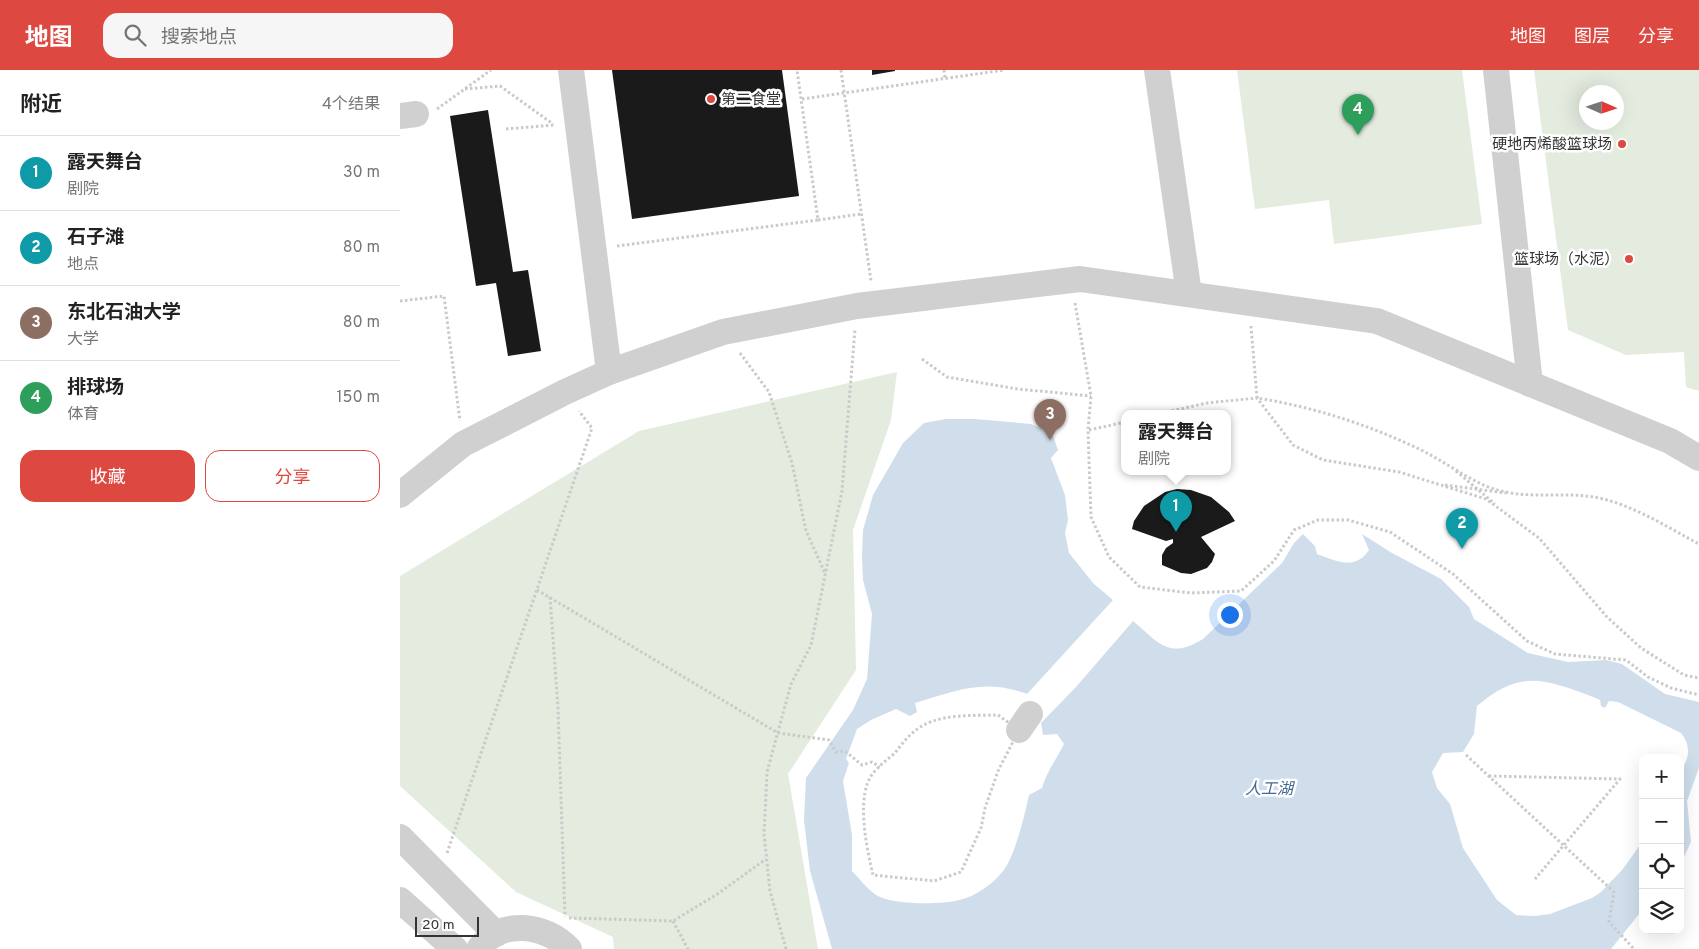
<!DOCTYPE html>
<html lang="zh">
<meta charset="utf-8">
<style>
:root{--surface:#fff;--page:#f6f6f6;--text:#222;--muted:#767676;--line:#e0e0e0;--accent:#dd4941}
body{margin:0;font-family:Overpass,"Noto Sans SC",sans-serif;background:var(--page);color:var(--text)}
.controls{position:absolute;right:15px;bottom:15px;display:grid;overflow:hidden;border-radius:10px;box-shadow:0 5px 20px #0002}
.controls button{width:45px;height:45px;display:grid;place-items:center;padding:0;border:0;border-bottom:1px solid var(--line);background:var(--surface);color:var(--text);font:25px sans-serif}
.compass{position:absolute;left:1179px;top:15px;width:45px;height:45px;border-radius:50%;background:var(--surface);box-shadow:0 5px 20px #0002;rotate:93deg}
.scale{position:absolute;left:15px;bottom:12px;width:64px;box-sizing:border-box;padding-left:5px;border:2px solid #333;border-top:0;font-size:14px;line-height:18px;white-space:nowrap;color:#333;-webkit-text-stroke:4px #fff;paint-order:stroke}
.you{position:absolute;left:829px;top:544px;width:18px;height:18px;margin:-12px;border:4px solid #fff;border-radius:50%;background:#1a73e8;box-shadow:0 0 0 8px #1a73e833}
.badge{display:grid;place-items:center;width:32px;height:32px;border-radius:50%;background:var(--accent);color:#fff;font-size:16px;font-weight:700}
.pin{position:absolute;translate:-50% -41px;filter:drop-shadow(0 1px 2px #0008)}
.pin::after{content:'';position:absolute;top:26px;width:18px;height:15px;background:inherit;clip-path:polygon(0 0,100% 0,50% 100%)}
.popup{position:absolute;left:721px;top:340px;width:110px;height:65px;box-sizing:border-box;display:grid;place-content:center;border-radius:10px;background:var(--surface);filter:drop-shadow(0 1px 4px #0005);font-size:16px;white-space:nowrap;color:var(--muted)}
.popup b{font-size:19px;color:var(--text)}
.popup::after{content:'';position:absolute;left:50%;top:100%;margin-left:-10px;border:10px solid transparent;border-top-color:var(--surface)}
.list{margin:0;padding:0;list-style:none}
h2{display:flex;justify-content:space-between;align-items:center;height:65px;margin:0;padding:0 20px;font-size:21px}
h2 small{font-size:16px;font-weight:400;color:var(--muted)}
.list li{display:grid;grid-template-columns:32px 1fr auto;gap:15px;align-items:center;box-sizing:border-box;height:75px;padding:0 20px;border-top:1px solid var(--line)}
.list b{display:block;font-size:19px;white-space:nowrap}
.list p{margin:0;font-size:16px;white-space:nowrap;color:var(--muted)}
.list em{font-size:16px;font-style:normal;color:var(--muted)}
.actions{display:flex;gap:10px;padding:15px 20px}
.actions a{flex:1;padding:11px 0;border:1px solid var(--accent);border-radius:15px;text-align:center;font-size:18px;color:var(--accent)}
.actions .main{background:var(--accent);color:#fff}
.icon{flex:none;width:28px;height:28px;fill:none;stroke:currentColor;stroke-width:2;stroke-linecap:round;stroke-linejoin:round}
.map{position:relative;flex:none;width:1299px;height:879px;overflow:hidden}
header{display:flex;align-items:center;gap:30px;box-sizing:border-box;height:70px;padding:0 25px;background:var(--accent);color:#fff}
header strong{font-size:24px}
nav{display:flex;gap:28px;margin-inline-start:auto;font-size:18px}
.search{width:350px;height:45px;background:var(--page);display:flex;align-items:center;gap:12px;box-sizing:border-box;padding:0 18px;border-radius:15px;color:var(--muted);font-size:19px}
main{display:flex}
aside{flex:1;background:var(--surface)}
.map>svg:first-child{display:block}
.green{fill:#e4ebdf;fill-rule:evenodd}
.water{fill:#d0deec}
.building{fill:#1a1a1a}
.lines{fill:none;stroke-linecap:round;stroke-linejoin:round}
.path{stroke:#cacaca;stroke-width:3;stroke-dasharray:2.5 2.5;stroke-linecap:butt}
.street{stroke:#d0d0d0;stroke-width:26}
.poi-dot{fill:#dd4941;stroke:#fff;stroke-width:2}
.labels{text-anchor:middle;stroke-width:5;stroke-linejoin:round;paint-order:stroke}
.poi-label{font-size:15px;fill:#333;stroke:#fff;text-anchor:end}
.water-label{font-size:16px;font-style:italic;fill:#436a92;stroke:#fff}
</style>
<header>
<strong>地图</strong>
<div class="search"><svg class="icon" aria-label="search" viewBox="0 0 24 24"><circle cx="10" cy="10" r="6"/><path d="M15 15l6 6"/></svg>搜索地点</div>
<nav><a>地图</a><a>图层</a><a>分享</a></nav>
</header>
<main>
<aside>
<h2>附近<small>4个结果</small></h2>
<ul class="list">
<li><span class="badge" style="background:#0f9aa8">1</span><div><b>露天舞台</b><p>剧院</p></div><em>30 m</em></li>
<li><span class="badge" style="background:#0f9aa8">2</span><div><b>石子滩</b><p>地点</p></div><em>80 m</em></li>
<li><span class="badge" style="background:#8d6e63">3</span><div><b>东北石油大学</b><p>大学</p></div><em>80 m</em></li>
<li><span class="badge" style="background:#2e9e5b">4</span><div><b>排球场</b><p>体育</p></div><em>150 m</em></li>
</ul>
<div class="actions"><a class="main">收藏</a><a>分享</a></div>
</aside>
<div class="map">
<svg width="1299" height="879" viewBox="0 0 1299 879">
<rect width="100%" height="100%" fill="#fff"/>
<g class="green">
<polygon points="837,0 1062,0 1082,154 934,174 929,130 855,139"/>
<path d="M1134,0H1299V321L1286,317L1284,282L1226,285L1168,260ZM1216,22V52H1186V22Z"/>
<polygon points="497,302 491,350 453,460 456,600 388,704 418,879 214,879 213,867 116,822 0,716 0,506 239,361"/>
</g>
<path class="water" d="M546,349H575L631,354L652,363L658,380L651,388L665,425L668,450L665,463L669,483L694,514L713,530L627,624C584,608 556,621 515,633L517,642L510,646L496,639L471,650L457,659L446,689L449,693L443,711L452,765V801C459,808 467,819 476,825C492,835 541,835 559,830C575,827 594,813 603,801C615,786 625,744 629,725L642,718C647,701 656,690 664,674L657,664L643,665L641,653L676,617L733,551C759,573 769,590 803,569L882,493L894,473L903,464L915,476L917,484C937,491 955,501 969,480L962,464L992,483L1041,509L1069,537L1074,549L1128,583L1168,592L1206,590L1222,594L1265,624L1299,632V698L1287,731L1291,772L1281,793L1280,701C1290,689 1291,675 1281,663L1218,632L1209,631L1205,638L1201,636L1200,630L1193,627C1144,609 1120,599 1077,636L1074,664L1063,682L1043,683L1032,702L1037,718L1050,734L1063,778L1097,830L1116,845L1134,846L1150,844L1192,828L1201,822L1222,800L1243,771V839L1211,879H432L410,801L404,750L406,708L453,640L467,609L472,544L463,510L462,488L463,460L473,425L503,373L524,353Z"/>
<g class="building">
<polygon points="212,0 382,0 399,126 232,149"/>
<polygon points="472,0 495,0 495,1 472,5"/>
<polygon points="88,40 113,202 128,200 141,281 108,286 96,213 76,216 50,46"/>
<polygon points="777,419 791,420 811,427 829,442 835,451 801,467 815,484 812,492 807,498 791,504 781,503 762,495 762,485 766,478 773,473 773,469 766,471 732,459 734,451 744,436 765,422"/>
</g>
<g class="lines">
<g class="path">
<polyline points="441,0 471,211"/>
<polyline points="544,0 545,8"/>
<polyline points="65,19 100,16 153,54"/>
<polyline points="402,29 604,0"/>
<polyline points="37,39 91,0"/>
<polyline points="106,59 154,55"/>
<polyline points="418,150 461,144"/>
<polyline points="217,176 418,150 397,0"/>
<polyline points="0,231 44,226 60,351"/>
<polyline points="675,233 691,326 688,360 691,447 709,487 740,517 791,523 841,521 874,491 894,460 918,450 948,450 990,462 1053,504 1127,571 1155,584 1226,590 1248,607 1271,618 1299,625"/>
<path d="M851,256L857,328C913,337 967,354 1019,379C1042,390 1063,406 1086,416C1124,432 1162,420 1199,428C1235,436 1267,457 1299,474"/>
<polyline points="340,283 369,322 392,393 406,461 425,503"/>
<polyline points="522,289 547,307 618,319 691,326"/>
<polyline points="762,343 807,333 857,328 893,375 923,390 999,402 1086,429 1139,468 1207,547 1241,578 1284,605 1299,608"/>
<polyline points="689,360 725,352"/>
<polyline points="1056,401 1095,434"/>
<polyline points="1045,415 1106,423"/>
<polyline points="137,520 378,663 429,670 436,682 445,681 462,695 472,692 480,697"/>
<polyline points="150,527 158,638 165,847"/>
<path d="M598,645L619,660L598,701L585,738L581,758L561,802L534,811L473,805C467,779 454,722 475,701C481,694 488,689 495,683C501,675 508,666 516,660C538,643 571,646 598,645Z"/>
<polyline points="1066,685 1214,822 1209,852 1234,879"/>
<polyline points="1089,706 1220,709 1135,809"/>
<polyline points="47,783 192,358 179,341"/>
<polyline points="169,848 273,851 319,823 366,789"/>
<polyline points="273,851 288,879"/>
<polyline points="386,879 370,821 364,764 367,702 391,614 411,575 442,421 455,259"/>
</g>
<g class="street">
<polyline points="171,0 209,302"/>
<polyline points="757,0 789,224"/>
<polyline points="1096,0 1130,314"/>
<polyline points="0,46 16,44"/>
<polyline points="0,425 63,374 165,322 209,302 323,262 457,236 680,209 977,251 1270,371 1299,388"/>
<polyline points="619,660 630,644"/>
<polyline points="0,767 96,864"/>
<polyline points="0,830 55,879"/>
<path d="M79,879C100,848 146,854 169,879"/>
</g>
</g>
<g class="poi-dot">
<circle cx="311" cy="29" r="5"/>
<circle cx="1222" cy="74" r="5"/>
<circle cx="1229" cy="189" r="5"/>
</g>
<g class="labels">
<g class="poi-label">
<text x="321" y="34" text-anchor="start">第二食堂</text>
<text x="1212" y="79">硬地丙烯酸篮球场</text>
<text x="1219" y="194">篮球场（水泥）</text>
</g>
<g class="water-label">
<text x="869" y="724">人工湖</text>
</g>
</g>
</svg>
<div class="controls">
<button>+</button>
<button>−</button>
<button><svg class="icon" aria-label="locate" viewBox="0 0 24 24"><circle cx="12" cy="12" r="6"/><path d="M12 2v4M12 18v4M2 12h4M18 12h4"/></svg></button>
<button><svg class="icon" aria-label="layers" viewBox="0 0 24 24"><path d="M12 4l9 5-9 5-9-5zM3 14l9 5 9-5"/></svg></button>
</div>
<svg class="compass" viewBox="-18 -18 36 36"><path d="M0-13l5 13h-10z" fill="#e53935"/><path d="M0 13l5-13h-10z" fill="#767676"/></svg>
<div class="scale">20 m</div>
<div class="you"></div>
<div class="pin badge" style="left:776px;top:462px;background:#0f9aa8">1</div>
<div class="popup"><b>露天舞台</b>剧院</div>
<div class="pin badge" style="left:1062px;top:479px;background:#0f9aa8">2</div>
<div class="pin badge" style="left:650px;top:370px;background:#8d6e63">3</div>
<div class="pin badge" style="left:958px;top:65px;background:#2e9e5b">4</div>
</div>
</main>
